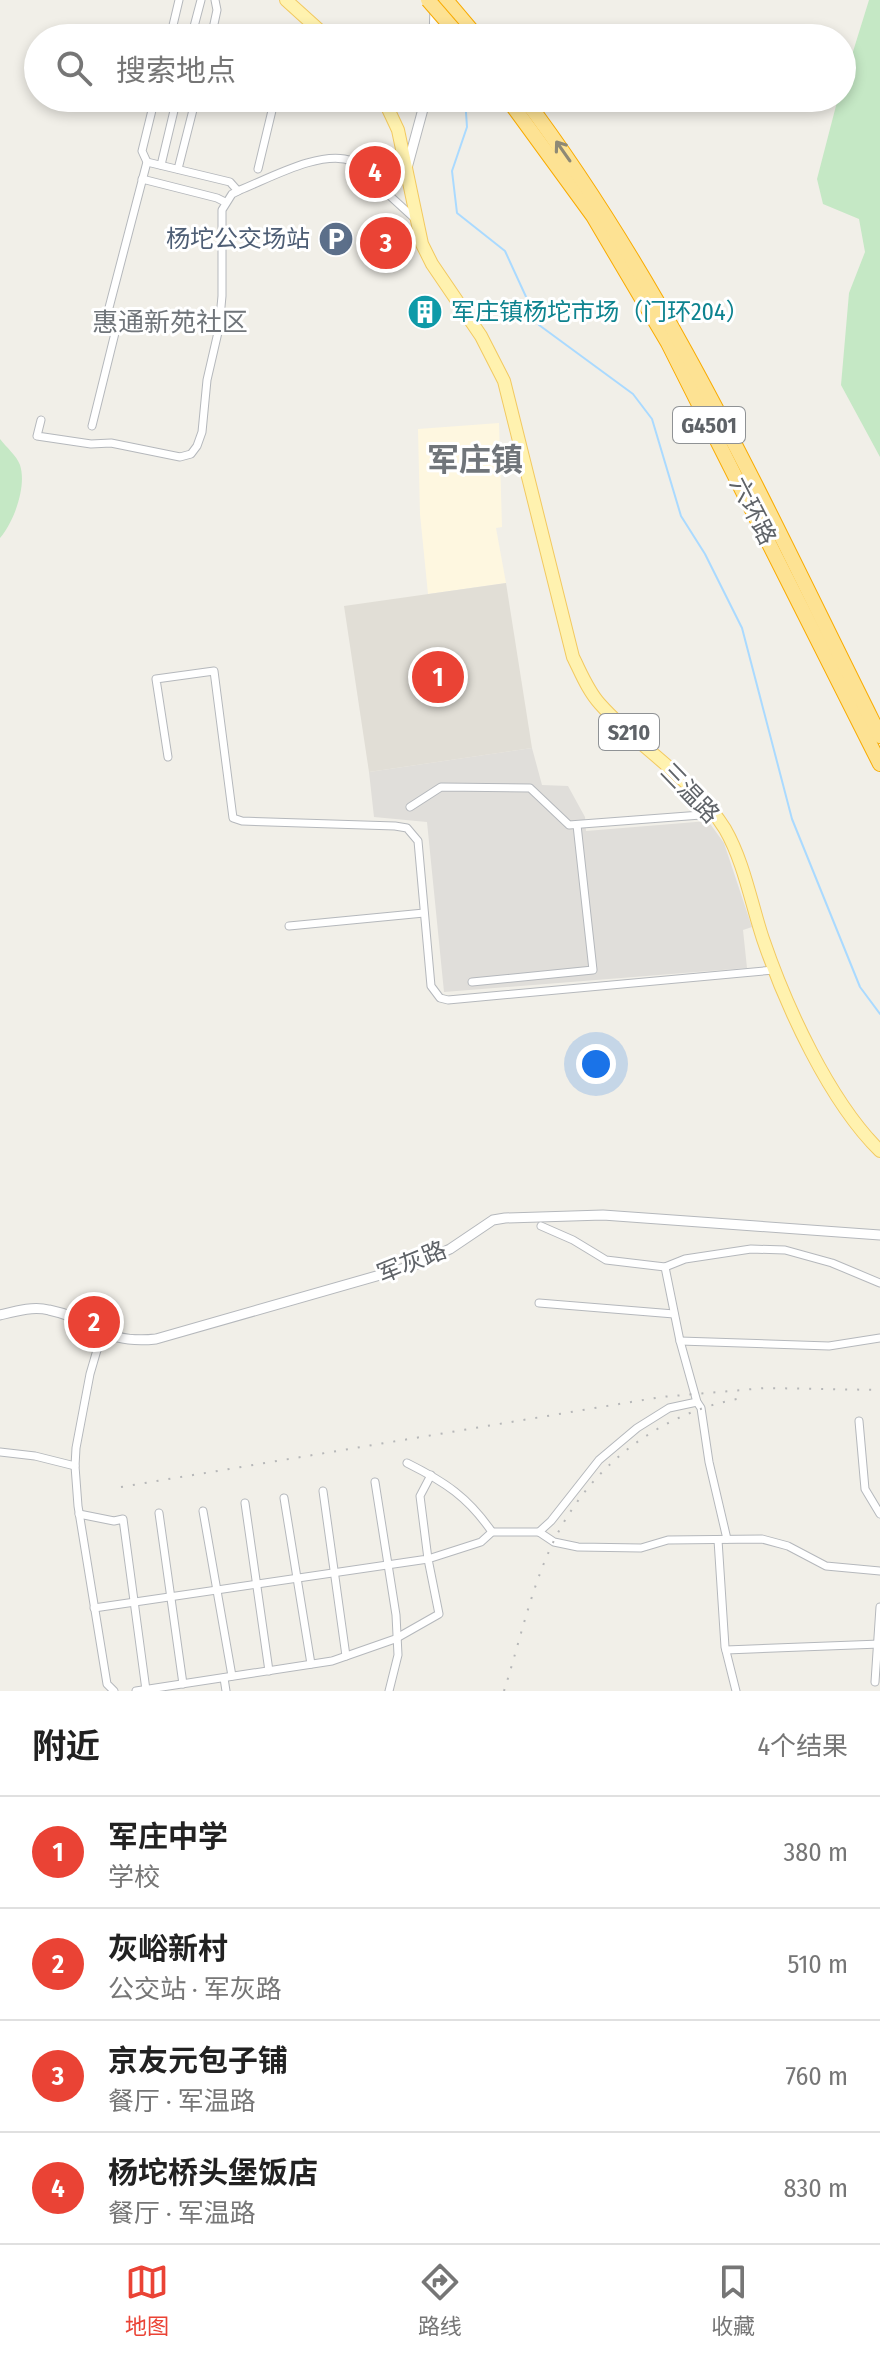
<!DOCTYPE html>
<html lang="zh">
<meta charset="utf-8">
<style>
:root{--surface:#fff;--page:#f6f6f6;--text:#222;--muted:#767676;--line:#e0e0e0;--accent:#ea4335}
body{margin:0;font-family:"Fira Sans Condensed","Noto Sans SC",sans-serif;background:var(--page);color:var(--text)}
.you{position:absolute;left:596px;top:1064px;width:28px;height:28px;margin:-20px;border:6px solid #fff;border-radius:50%;background:#1a73e8;box-shadow:0 0 0 12px #1a73e833}
.badge{display:grid;place-items:center;width:52px;height:52px;border-radius:50%;background:var(--accent);color:#fff;font-size:26px;font-weight:700}
.pin{position:absolute;translate:-50% -50%;border:4px solid #fff;box-shadow:0 2px 8px #0006}
.list{margin:0;padding:0;list-style:none}
h2{display:flex;justify-content:space-between;align-items:center;height:104px;margin:0;padding:0 32px;font-size:34px}
h2 small{font-size:26px;font-weight:400;color:var(--muted)}
.list li{display:grid;grid-template-columns:52px 1fr auto;gap:24px;align-items:center;box-sizing:border-box;height:112px;padding:0 32px;border-top:2px solid var(--line)}
.list b{display:block;font-size:30px;white-space:nowrap}
.list p{margin:0;font-size:26px;white-space:nowrap;color:var(--muted)}
.list em{font-size:26px;font-style:normal;color:var(--muted)}
.icon{flex:none;width:44px;height:44px;fill:none;stroke:currentColor;stroke-width:2;stroke-linecap:round;stroke-linejoin:round}
.map{position:relative;flex:none;width:880px;height:1691px;overflow:hidden}
.search{position:absolute;background:var(--surface);box-shadow:0 4px 12px #0003;left:24px;right:24px;top:24px;height:88px;display:flex;align-items:center;gap:20px;box-sizing:border-box;padding:0 28px;border-radius:44px;color:var(--muted);font-size:30px}
.sheet{height:552px;background:var(--surface)}
nav{display:flex;justify-content:space-around;align-items:center;box-sizing:border-box;height:112px;border-top:2px solid var(--line);background:var(--surface);font-size:22px;color:var(--muted)}
nav a{display:grid;justify-items:center;gap:4px}
nav .on{color:var(--accent)}
.map>svg:first-child{display:block}
.commercial{fill:#fef7e0}
.industrial{fill:#e0deda}
.education{fill:#e1ded6}
.green{fill:#c5e8c5}
.lines{fill:none;stroke-linecap:round;stroke-linejoin:round}
.stream{stroke:#aadaff;stroke-width:2}
.minor-casing{stroke:#b5b8bc;stroke-width:9}
.tertiary-casing{stroke:#b5b8bc;stroke-width:11}
.primary-casing{stroke:#f2c960;stroke-width:14}
.motorway-casing{stroke:#f9ab00;stroke-width:16}
.minor{stroke:#fff;stroke-width:7}
.tertiary{stroke:#fff;stroke-width:9}
.primary{stroke:#fff2af;stroke-width:12}
.motorway{stroke:#fde293;stroke-width:14}
.rail{stroke:#b6b7b8;stroke-width:2;stroke-dasharray:2 10;stroke-linecap:butt}
.motorway-bridge-casing{stroke:#f9ab00;stroke-width:16;stroke-linecap:butt}
.motorway-bridge{stroke:#fde293;stroke-width:14}
.oneway{stroke:#8e8975}
.labels{text-anchor:middle;stroke-width:6;stroke-linejoin:round;paint-order:stroke}
.shield{fill:#fff;stroke:#8f9295;stroke-width:2}
.shield-label{font-size:22px;font-weight:bold;fill:#5f6368}
.service-label{font-size:24px;fill:#4e5e75;stroke:#fff;text-anchor:end}
.culture-label{font-size:24px;fill:#0d838f;stroke:#fff;text-anchor:start}
.street-label{font-size:24px;fill:#5f6368;stroke:#fff}
.neighbourhood-label{font-size:26px;fill:#70757a;stroke:#fff}
.district-label{font-size:32px;font-weight:bold;fill:#70757a;stroke:#fff}
</style>
<div class="map">
<svg width="880" height="1691" viewBox="0 0 880 1691">
<rect width="100%" height="100%" fill="#f1efe8"/>
<polygon class="commercial" points="499,423 502,527 496,528 506,583 428,594 420,514 418,429"/>
<polygon class="industrial" points="532,748 542,785 568,786 585,817 586,831 708,821 724,843 752,927 743,930 747,968 444,992 427,822 374,817 369,772"/>
<polygon class="education" points="506,583 532,748 369,772 344,606"/>
<g class="green">
<polygon points="869,0 880,0 880,457 841,385 849,293 865,252 859,219 823,204 817,179 838,98 842,98 842,87"/>
<path d="M0,439C6,447 17,456 20,465C27,486 14,522 0,538Z"/>
</g>
<g class="lines">
<polyline class="stream" points="465,98 467,127 452,171 457,213 505,251 539,325 633,394 652,419 681,516 705,554 742,628 792,819 860,987 880,1014"/>
<defs>
<g id="minor">
<polyline points="170,38 179,0"/>
<polyline points="191,38 201,0"/>
<polyline points="211,38 217,10 215,0"/>
<polyline points="147,162 230,182 238,191"/>
<polyline points="161,165 177,98"/>
<polyline points="178,169 196,98"/>
<polyline points="258,169 275,98"/>
<polyline points="142,179 217,198 225,202"/>
<path d="M41,420L37,436L91,444L111,443L180,457L191,454L197,446L202,432L207,380L219,328L222,296V210L232,194L240,190C270,178 322,149 352,161L414,218"/>
<polyline points="92,426 117,325 105,323 147,162 142,151 155,98"/>
<polyline points="168,757 156,679 214,671 233,818 242,821 395,826 407,828 418,841 431,986 440,998 448,1000 774,970"/>
<polyline points="410,807 441,787 530,788 569,825 714,814"/>
<polyline points="289,926 424,913"/>
<polyline points="472,982 593,970 577,825"/>
<polyline points="541,1226 573,1240 606,1260 665,1267 685,1259 751,1249 785,1250 832,1263 880,1283"/>
<polyline points="665,1267 680,1341 697,1402 701,1408 709,1462 727,1539"/>
<polyline points="539,1303 674,1314"/>
<polyline points="102,1333 90,1374 76,1448 75,1466 78,1506 107,1684 114,1691"/>
<polyline points="680,1341 829,1346 880,1338"/>
<polyline points="859,1421 865,1489 880,1514"/>
<polyline points="0,1452 35,1456 75,1466"/>
<path d="M407,1463C445,1482 468,1497 492,1532"/>
<polyline points="375,1482 396,1615 398,1655 389,1691"/>
<polyline points="323,1491 346,1656"/>
<polyline points="284,1498 311,1664"/>
<polyline points="245,1503 269,1671"/>
<polyline points="203,1511 232,1676"/>
<polyline points="159,1513 183,1684"/>
<polyline points="79,1514 114,1521 123,1519 146,1690"/>
<polyline points="539,1532 554,1542 578,1547 641,1548 668,1540 762,1539 788,1546 826,1566 880,1571"/>
<polyline points="718,1540 725,1647 736,1691"/>
<polyline points="94,1608 428,1559 420,1496 431,1475"/>
<polyline points="726,1650 880,1644"/>
<polyline points="224,1678 226,1691"/>
<polyline points="875,1682 880,1607"/>
<polyline points="136,1691 332,1661 395,1639 439,1614 428,1559 481,1542 492,1532 539,1532 551,1521 599,1460 637,1428 669,1408 697,1402"/>
</g>
<g id="tertiary">
<polyline points="434,38 435,7"/>
<polyline points="407,168 426,98"/>
<path d="M0,1315C16,1311 33,1306 49,1310C94,1319 102,1345 156,1339L415,1265L450,1249L493,1220L505,1218L603,1215L880,1235"/>
</g>
<g id="primary">
<polyline points="286,0 328,38"/>
<path d="M383,98L398,130L422,244L432,264L481,336L504,381L573,657C581,673 588,691 600,704C639,748 694,779 725,829C744,862 751,903 763,939C786,1006 829,1101 880,1151"/>
</g>
<g id="motorway">
<polyline points="446,0 478,38"/>
<polyline points="507,98 593,216 668,343 880,764"/>
<path d="M524,98C671,293 771,519 880,736"/>
</g>
</defs>
<use href="#minor" class="minor-casing"/>
<use href="#tertiary" class="tertiary-casing"/>
<use href="#primary" class="primary-casing"/>
<use href="#motorway" class="motorway-casing"/>
<use href="#minor" class="minor"/>
<use href="#tertiary" class="tertiary"/>
<use href="#primary" class="primary"/>
<use href="#motorway" class="motorway"/>
<g class="rail">
<polyline points="121,1487 661,1397 765,1388 880,1390"/>
<path d="M504,1691C521,1638 533,1578 560,1529C598,1460 664,1412 742,1398"/>
</g>
<defs>
<polyline id="motorway-bridge" points="428,0 461,38"/>
</defs>
<use href="#motorway-bridge" class="motorway-bridge-casing"/>
<use href="#motorway-bridge" class="motorway-bridge"/>
</g>
<defs><path id="oneway-shaft" d="M-6 0H5M1.5-3L5.5 0L1.5 3" fill="none" stroke-width="1.6" stroke-linecap="round" stroke-linejoin="round" transform="scale(2)"/></defs>
<use class="oneway" href="#oneway-shaft" transform="translate(563 151) rotate(-125)"/>
<defs>
<symbol id="parking-disc" viewBox="-11 -11 22 22"><circle r="9.5" fill="#5c6f8a" stroke="#fff"/><path d="M-3.5-5.5H1a3.5 3.5 0 0 1 0 7H-1V5.5H-3.5ZM-1-3.4V-.6H.8a1.4 1.4 0 0 0 0-2.8Z" fill="#fff"/></symbol>
<symbol id="building-disc" viewBox="-11 -11 22 22"><circle r="9.5" fill="#0f9aa8" stroke="#fff"/><path d="M-4-6H4V6H1V3H-1V6H-4ZM-2.5-4.3h1.7v1.8h-1.7ZM.8-4.3h1.7v1.8H.8ZM-2.5-1h1.7V.8h-1.7ZM.8-1h1.7V.8H.8Z" fill="#fff"/></symbol>
</defs>
<g fill-rule="evenodd">
<use href="#parking-disc" x="316" y="219" width="40" height="40"/>
<use href="#building-disc" x="405" y="292" width="40" height="40"/>
</g>
<g class="labels">
<g class="shield">
<rect x="673" y="407" width="72" height="36" rx="6"/>
<rect x="599" y="714" width="60" height="36" rx="6"/>
</g>
<g class="shield-label">
<text x="709" y="433">G4501</text>
<text x="629" y="740">S210</text>
</g>
<g class="service-label">
<text x="310" y="247">杨坨公交场站</text>
</g>
<g class="culture-label">
<text x="451" y="320">军庄镇杨坨市场（门环204）</text>
</g>
<g class="street-label">
<text transform="translate(753 511) rotate(63)" y="8">六环路</text>
<text transform="translate(690 793) rotate(46)" y="8">三温路</text>
<text transform="translate(412 1262) rotate(-22)" y="8">军灰路</text>
</g>
<g class="neighbourhood-label">
<text x="170" y="331">惠通新苑社区</text>
</g>
<g class="district-label">
<text x="475" y="471">军庄镇</text>
</g>
</g>
</svg>
<div class="you"></div>
<div class="pin badge" style="left:438px;top:677px">1</div>
<div class="pin badge" style="left:94px;top:1322px">2</div>
<div class="pin badge" style="left:386px;top:243px">3</div>
<div class="pin badge" style="left:375px;top:172px">4</div>
<div class="search"><svg class="icon" aria-label="search" viewBox="0 0 24 24"><circle cx="10" cy="10" r="6"/><path d="M15 15l6 6"/></svg>搜索地点</div>
</div>
<section class="sheet">
<h2>附近<small>4个结果</small></h2>
<ul class="list">
<li><span class="badge">1</span><div><b>军庄中学</b><p>学校</p></div><em>380 m</em></li>
<li><span class="badge">2</span><div><b>灰峪新村</b><p>公交站 · 军灰路</p></div><em>510 m</em></li>
<li><span class="badge">3</span><div><b>京友元包子铺</b><p>餐厅 · 军温路</p></div><em>760 m</em></li>
<li><span class="badge">4</span><div><b>杨坨桥头堡饭店</b><p>餐厅 · 军温路</p></div><em>830 m</em></li>
</ul>
</section>
<nav>
<a class="on"><svg class="icon" aria-label="map" viewBox="0 0 24 24"><path d="M3 6l6-2 6 2 6-2v14l-6 2-6-2-6 2zM9 4v14M15 6v14"/></svg>地图</a>
<a><svg class="icon" aria-label="directions" viewBox="0 0 24 24"><path d="M12 3l9 9-9 9-9-9zM9 14v-3h6M13 9l2 2-2 2"/></svg>路线</a>
<a><svg class="icon" aria-label="saved" viewBox="0 0 24 24"><path d="M7 4h10v16l-5-4-5 4z"/></svg>收藏</a>
</nav>
